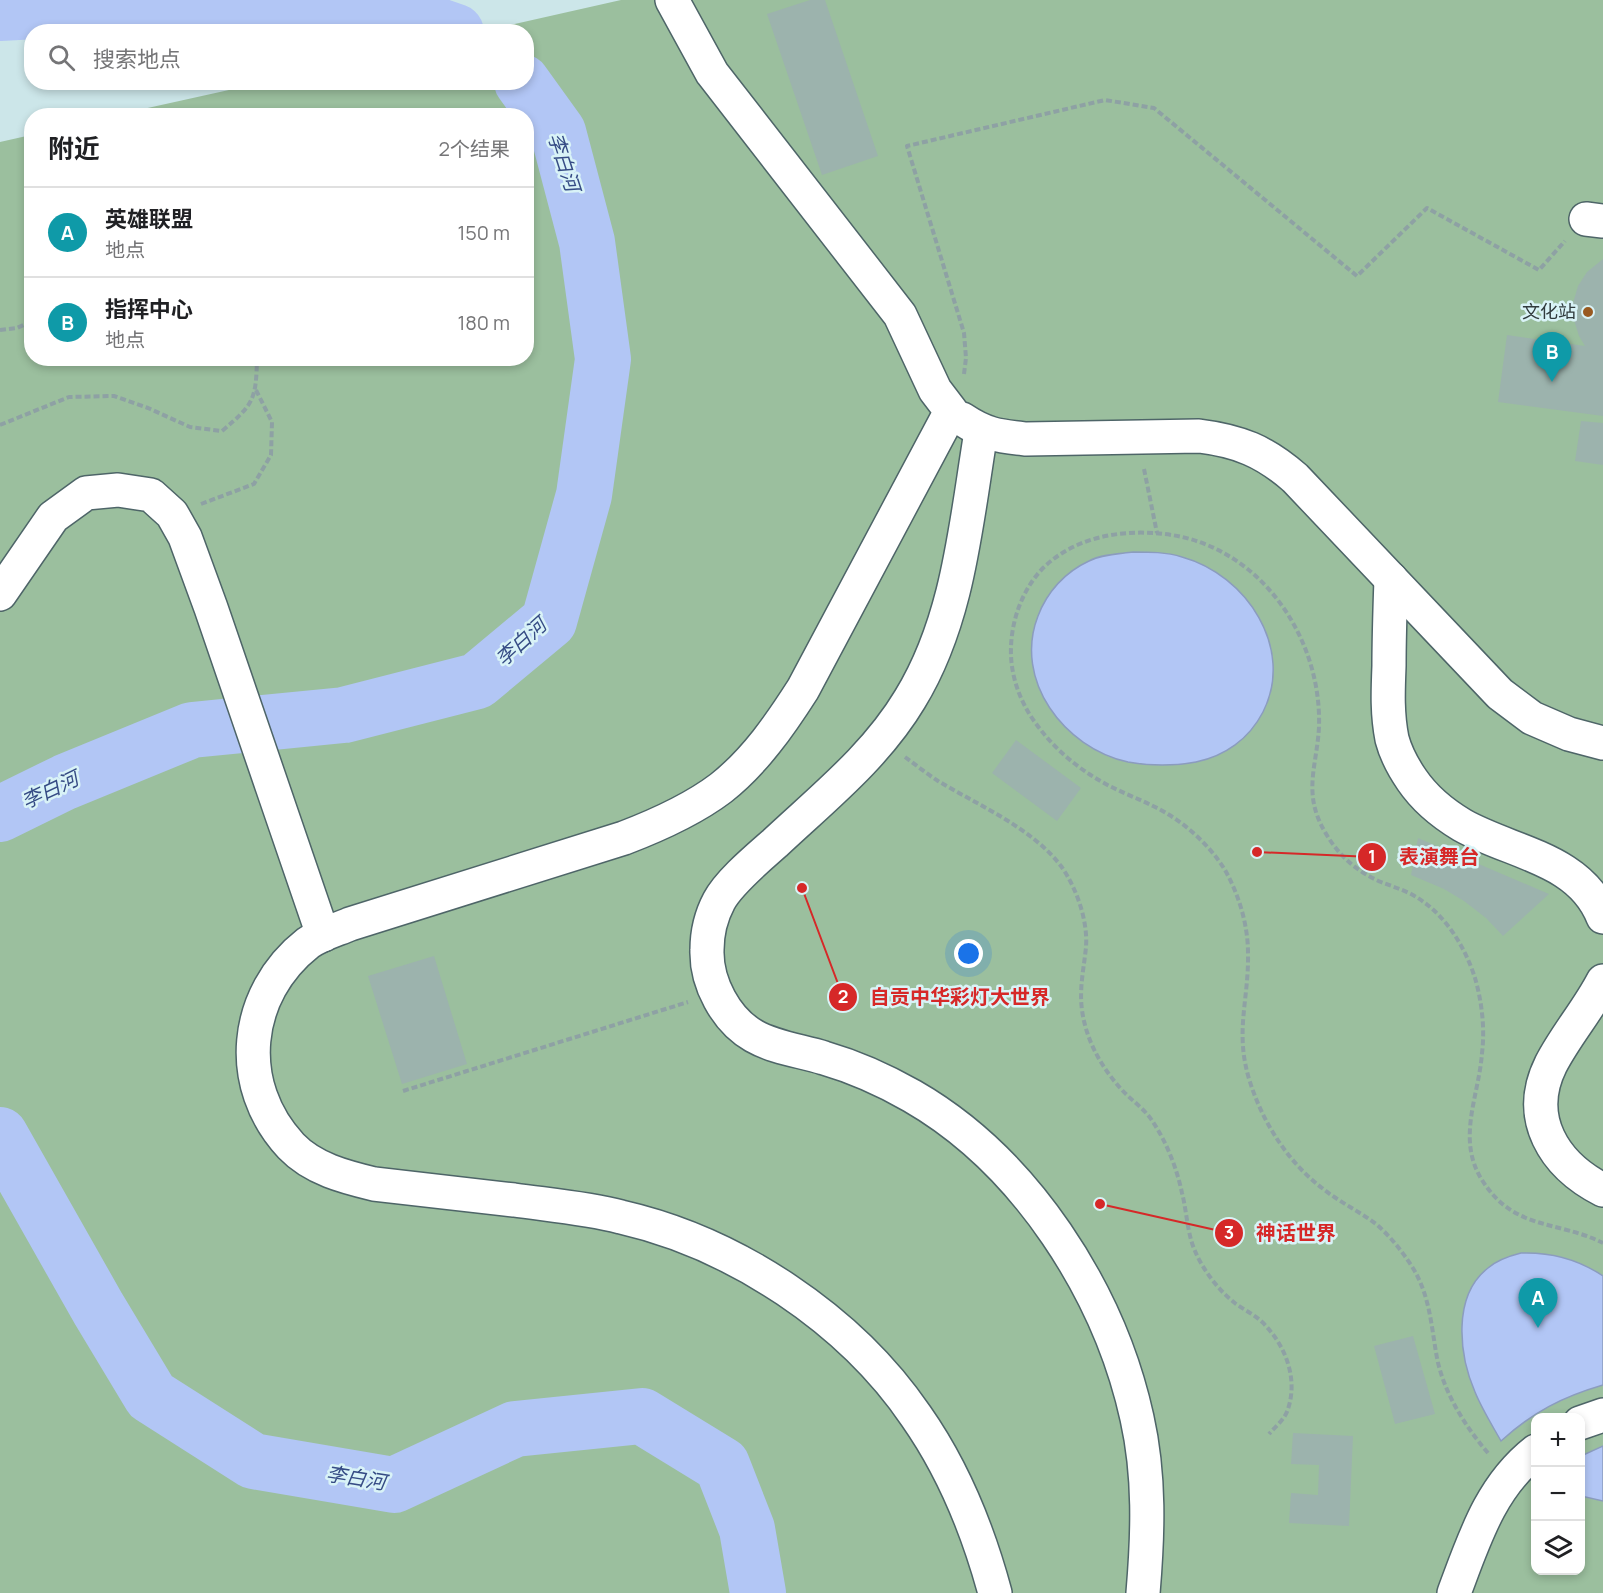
<!DOCTYPE html>
<html lang="zh">
<meta charset="utf-8">
<style>
:root{--surface:#fff;--page:#f2f2f2;--text:#202124;--muted:#757577;--line:#e0e0e0;--accent:#995a21}
body{margin:0;font-family:Manrope,"Noto Sans SC",sans-serif;background:var(--page);color:var(--text)}
.controls{position:absolute;right:18px;bottom:18px;display:grid;overflow:hidden;border-radius:12px;box-shadow:0 3px 9px #0003}
.controls button{width:54px;height:54px;display:grid;place-items:center;padding:0;border:0;border-bottom:2px solid var(--line);background:var(--surface);color:var(--text);font:30px sans-serif}
.you{position:absolute;left:969px;top:954px;width:21px;height:21px;margin:-15px;border:4px solid #fff;border-radius:50%;background:#1a73e8;box-shadow:0 0 0 9px #1a73e833}
.badge{display:grid;place-items:center;width:39px;height:39px;border-radius:50%;background:var(--accent);color:#fff;font-size:20px;font-weight:700}
.pin{position:absolute;translate:-50% -50px;filter:drop-shadow(0 2px 3px #0008)}
.pin::after{content:'';position:absolute;top:32px;width:21px;height:18px;background:inherit;clip-path:polygon(0 0,100% 0,50% 100%)}
.list{margin:0;padding:0;list-style:none}
h2{display:flex;justify-content:space-between;align-items:center;height:78px;margin:0;padding:0 24px;font-size:26px}
h2 small{font-size:20px;font-weight:400;color:var(--muted)}
.list li{display:grid;grid-template-columns:39px 1fr auto;gap:18px;align-items:center;box-sizing:border-box;height:90px;padding:0 24px;border-top:2px solid var(--line)}
.list b{display:block;font-size:22px;white-space:nowrap}
.list p{margin:0;font-size:20px;white-space:nowrap;color:var(--muted)}
.list em{font-size:20px;font-style:normal;color:var(--muted)}
.icon{flex:none;width:33px;height:33px;fill:none;stroke:currentColor;stroke-width:2;stroke-linecap:round;stroke-linejoin:round}
.map{position:relative;flex:none;width:1603px;height:1593px;overflow:hidden}
.search{position:absolute;background:var(--surface);box-shadow:0 3px 9px #0003;left:24px;top:24px;width:510px;height:66px;display:flex;align-items:center;gap:15px;box-sizing:border-box;padding:0 21px;border-radius:24px;color:var(--muted);font-size:22px}
.panel{position:absolute;background:var(--surface);box-shadow:0 3px 9px #0003;left:24px;top:108px;width:510px;height:258px;border-radius:24px}
.map>svg:first-child{display:block}
.green{fill:#9bbf9e;fill-rule:evenodd}
.water{fill:#b2c6f5;stroke:#8b9cbe;stroke-width:1.5}
.lines{fill:none;stroke-linecap:round;stroke-linejoin:round}
.river{stroke:#b2c6f5;stroke-width:56}
.building{fill:#9cb3ad}
.minor-casing{stroke:#4e6568;stroke-width:36}
.path{stroke:#8ea1a4;stroke-width:4;stroke-dasharray:6 3;stroke-linecap:butt}
.minor{stroke:#fff;stroke-width:33}
.poi-dot{fill:#995a21;stroke:#d9f3f7;stroke-width:2}
.labels{text-anchor:middle;stroke-width:5;stroke-linejoin:round;paint-order:stroke}
.poi-label{font-size:18px;fill:#313b3d;stroke:#d9f3f7;text-anchor:end}
.water-label{font-size:20px;font-style:italic;fill:#364c85;stroke:#d9f3f7}
.leader{fill:none;stroke:#d62828;stroke-width:2}
.callout-dot{fill:#d62828;stroke:#d9f3f7;stroke-width:2}
.mark-label{font-size:18px;text-anchor:middle;font-weight:bold;fill:#fff}
.callout-label{font-size:20px;text-anchor:middle;font-weight:bold;fill:#d62828;stroke:#d9f3f7;stroke-width:5;stroke-linejoin:round;paint-order:stroke}
</style>
<div class="map">
<svg width="1603" height="1593" viewBox="0 0 1603 1593">
<rect width="100%" height="100%" fill="#cce6e9"/>
<path class="green" d="M621,0H1603V1593H0V142L31,135L32,358H526V116L116,115L261,83L526,82V32L483,31ZM1536,1418H1580V1570H1536Z"/>
<g class="water">
<path d="M1133,552C1150,552 1166,552 1182,557C1247,575 1295,649 1263,712C1249,739 1225,756 1196,762C1176,766 1149,766 1128,762C1064,748 1013,680 1038,616C1047,592 1065,572 1089,561C1102,554 1119,554 1133,552Z"/>
<path d="M1521,1253C1551,1252 1578,1259 1603,1276V1385C1562,1397 1533,1412 1501,1441C1492,1425 1482,1409 1475,1392C1459,1355 1452,1296 1488,1268C1497,1260 1509,1256 1521,1253Z"/>
<polygon points="1603,1446 1603,1501 1581,1496 1581,1456"/>
</g>
<g class="lines">
<g class="river">
<polyline points="0,13 204,2 371,2 456,32"/>
<polyline points="0,814 65,782 192,730 344,715 477,681 549,621 584,495 603,359 587,242 558,132 522,82"/>
<polyline points="0,1135 98,1308 151,1396 253,1461 394,1485 515,1429 642,1416 722,1465 747,1529 758,1593"/>
</g>
</g>
<g class="building">
<polygon points="810,0 825,0 878,156 822,175 767,14"/>
<polygon points="1603,259 1603,416 1498,402 1507,335 1585,346 1579,336 1574,320 1573,303 1578,286 1587,272"/>
<polygon points="1581,421 1603,423 1603,465 1575,461"/>
<polygon points="1016,740 1081,788 1057,821 992,773"/>
<polygon points="1418,838 1549,894 1503,936 1486,918 1464,901 1444,889 1411,875"/>
<polygon points="434,956 467,1064 402,1084 368,976"/>
<polygon points="1413,1336 1435,1414 1395,1424 1374,1346"/>
<polygon points="1293,1433 1353,1436 1349,1526 1289,1523 1291,1493 1318,1495 1319,1465 1291,1464"/>
</g>
<g class="lines">
<defs>
<g id="minor">
<path d="M672,0L712,73L900,315L935,390L951,411L803,689C780,725 755,761 721,788C692,810 658,825 624,838L350,924C336,930 321,934 308,943C243,994 234,1085 291,1146C313,1169 345,1177 374,1184C420,1189 467,1195 514,1200C549,1205 586,1208 621,1217C735,1243 850,1319 916,1416C954,1470 978,1530 995,1593"/>
<polyline points="1586,219 1603,221"/>
<path d="M962,419C986,435 998,436 1026,439L1199,436C1239,441 1264,451 1295,478L1500,694L1532,718L1569,734L1603,743"/>
<path d="M981,432C966,522 959,619 910,699C876,756 823,798 775,843C758,858 729,882 719,901C711,916 707,933 707,950C706,983 726,1020 754,1036C775,1048 802,1051 824,1058C855,1067 884,1080 912,1096C1025,1161 1109,1291 1137,1418C1150,1476 1148,1534 1143,1593"/>
<path d="M1391,579C1390,608 1389,637 1389,666C1388,691 1387,714 1392,739C1396,754 1403,767 1412,780C1425,799 1442,813 1462,825C1511,853 1580,858 1603,917"/>
<polyline points="0,594 53,517 86,493 118,490 151,495 172,514 185,537 211,608 323,935"/>
<path d="M1603,981C1588,1010 1566,1035 1551,1064C1524,1118 1554,1165 1603,1190"/>
<polyline points="1580,1423 1603,1415"/>
<path d="M1454,1593C1474,1540 1490,1487 1536,1451"/>
</g>
</defs>
<use href="#minor" class="minor-casing"/>
<g class="path">
<polyline points="0,330 17,328 32,321"/>
<polyline points="964,374 966,358 964,333 907,146 1105,100 1154,108 1357,276 1427,208 1539,270 1565,241"/>
<path d="M0,425L69,397L114,396L148,408L190,427L222,431C254,404 256,400 257,358"/>
<polyline points="1144,469 1157,533"/>
<polyline points="201,504 254,484 271,455 272,422 256,390"/>
<path d="M905,757C916,765 927,774 938,781C978,805 1032,828 1061,866C1076,887 1088,920 1086,947C1084,968 1079,988 1082,1010C1086,1040 1101,1067 1122,1090C1132,1101 1145,1109 1153,1122C1167,1143 1177,1169 1182,1193C1187,1212 1187,1233 1195,1251C1203,1270 1219,1291 1236,1304C1246,1311 1257,1316 1265,1325C1286,1347 1298,1379 1288,1409C1285,1419 1276,1426 1269,1434"/>
<polyline points="403,1091 688,1002"/>
<path d="M1488,1453C1465,1426 1444,1393 1437,1358C1431,1325 1430,1294 1411,1265C1401,1250 1390,1236 1376,1224C1359,1211 1339,1202 1322,1188C1288,1162 1263,1123 1250,1082C1234,1032 1249,1001 1248,953C1248,925 1239,895 1225,870C1209,844 1181,819 1153,806C1137,798 1120,792 1104,783C1075,767 1051,746 1032,718C1018,697 1010,672 1011,647C1012,618 1023,589 1043,568C1075,537 1121,529 1164,534C1258,544 1322,636 1319,727C1317,766 1302,793 1325,832C1338,855 1357,872 1381,882C1391,886 1401,889 1411,894C1443,911 1464,944 1475,978C1482,1002 1485,1029 1482,1053C1479,1096 1456,1139 1482,1180C1514,1231 1557,1220 1603,1243"/>
</g>
<use href="#minor" class="minor"/>
</g>
<circle class="poi-dot" cx="1588" cy="312" r="6"/>
<g class="labels">
<g class="poi-label">
<text x="1576" y="318">文化站</text>
</g>
<g class="water-label">
<text transform="translate(564 162) rotate(72)" y="7">李白河</text>
<text transform="translate(521 642) rotate(-42)" y="7">李白河</text>
<text transform="translate(50 790) rotate(-25)" y="7">李白河</text>
<text transform="translate(356 1478) rotate(9)" y="7">李白河</text>
</g>
</g>
<path class="leader" d="M1257 852L1372 857M802 888L843 997M1100 1204L1229 1233"/>
<g class="callout-dot">
<circle cx="1257" cy="852" r="6"/>
<circle cx="802" cy="888" r="6"/>
<circle cx="1100" cy="1204" r="6"/>
<circle cx="1372" cy="857" r="15"/>
<circle cx="843" cy="997" r="15"/>
<circle cx="1229" cy="1233" r="15"/>
</g>
<g class="mark-label">
<text x="1372" y="863">1</text>
<text x="843" y="1003">2</text>
<text x="1229" y="1239">3</text>
</g>
<g class="callout-label">
<text x="1439" y="864">表演舞台</text>
<text x="960" y="1004">自贡中华彩灯大世界</text>
<text x="1296" y="1240">神话世界</text>
</g>
</svg>
<div class="controls">
<button>+</button>
<button>−</button>
<button><svg class="icon" aria-label="layers" viewBox="0 0 24 24"><path d="M12 4l9 5-9 5-9-5zM3 14l9 5 9-5"/></svg></button>
</div>
<div class="you"></div>
<div class="pin badge" style="left:1538px;top:1328px;background:#0f9aa8">A</div>
<div class="pin badge" style="left:1552px;top:382px;background:#0f9aa8">B</div>
<div class="search"><svg class="icon" aria-label="search" viewBox="0 0 24 24"><circle cx="10" cy="10" r="6"/><path d="M15 15l6 6"/></svg>搜索地点</div>
<section class="panel">
<h2>附近<small>2个结果</small></h2>
<ul class="list">
<li><span class="badge" style="background:#0f9aa8">A</span><div><b>英雄联盟</b><p>地点</p></div><em>150 m</em></li>
<li><span class="badge" style="background:#0f9aa8">B</span><div><b>指挥中心</b><p>地点</p></div><em>180 m</em></li>
</ul>
</section>
</div>
